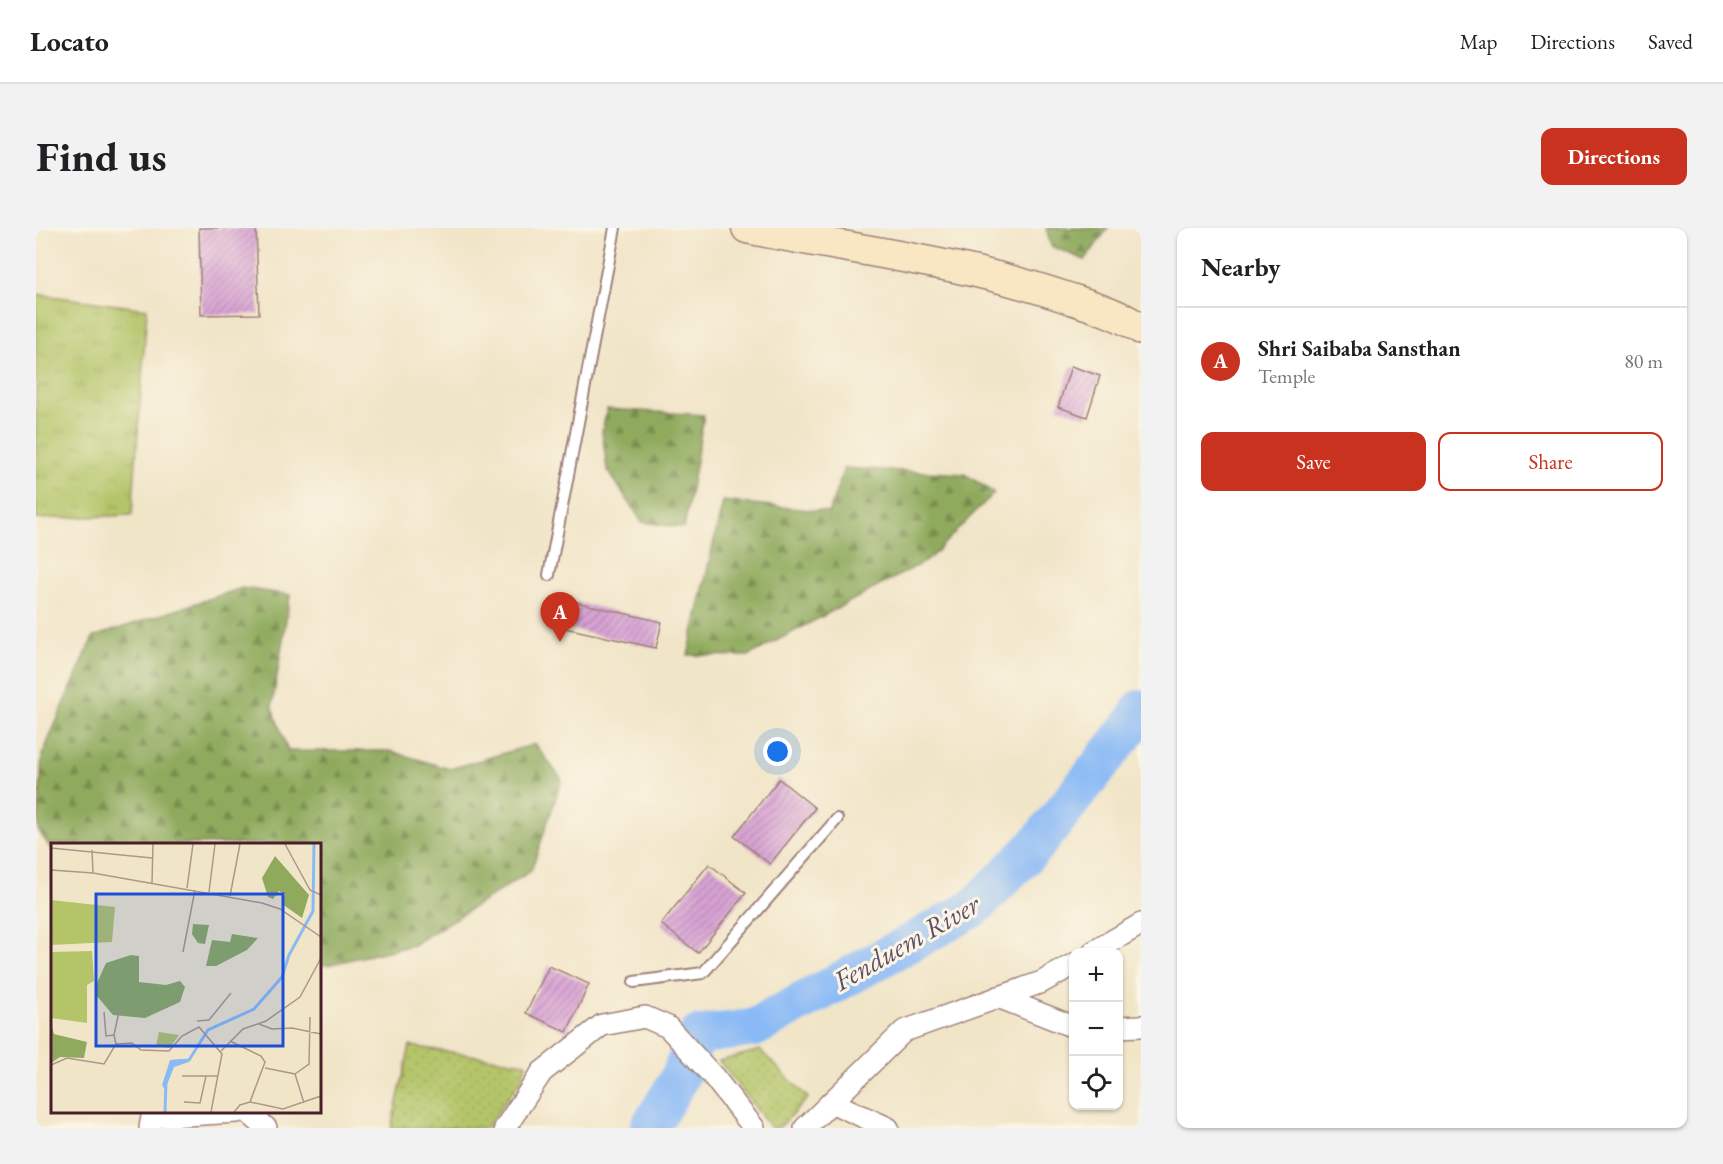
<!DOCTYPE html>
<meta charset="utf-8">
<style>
:root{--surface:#fff;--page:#f2f2f2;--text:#202124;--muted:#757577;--line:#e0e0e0;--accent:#c8321e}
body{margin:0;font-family:"EB Garamond",serif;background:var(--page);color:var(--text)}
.controls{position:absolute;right:18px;bottom:18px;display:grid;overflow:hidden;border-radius:12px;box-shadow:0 2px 4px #0004}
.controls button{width:54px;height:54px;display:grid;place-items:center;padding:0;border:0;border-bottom:2px solid var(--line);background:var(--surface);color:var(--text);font:30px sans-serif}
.you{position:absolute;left:742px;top:524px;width:21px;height:21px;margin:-15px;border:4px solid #fff;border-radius:50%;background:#1a73e8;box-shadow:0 0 0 9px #1a73e833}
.badge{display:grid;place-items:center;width:39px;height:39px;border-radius:50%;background:var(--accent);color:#fff;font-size:20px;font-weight:700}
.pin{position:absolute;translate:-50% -50px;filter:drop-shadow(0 2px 3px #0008)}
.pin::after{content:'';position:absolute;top:32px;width:21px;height:18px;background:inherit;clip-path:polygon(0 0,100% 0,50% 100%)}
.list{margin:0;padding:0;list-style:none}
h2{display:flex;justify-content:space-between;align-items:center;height:78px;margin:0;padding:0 24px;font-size:26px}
h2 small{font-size:20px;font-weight:400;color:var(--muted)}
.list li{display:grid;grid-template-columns:39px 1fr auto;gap:18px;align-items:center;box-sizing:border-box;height:108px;padding:0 24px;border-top:2px solid var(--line)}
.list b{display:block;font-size:22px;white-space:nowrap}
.list p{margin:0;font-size:20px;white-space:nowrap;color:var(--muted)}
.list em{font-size:20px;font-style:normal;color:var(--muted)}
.actions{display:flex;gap:12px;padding:18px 24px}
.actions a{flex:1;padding:14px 0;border:2px solid var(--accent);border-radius:12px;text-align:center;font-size:21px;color:var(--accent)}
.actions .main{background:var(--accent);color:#fff}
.icon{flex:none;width:33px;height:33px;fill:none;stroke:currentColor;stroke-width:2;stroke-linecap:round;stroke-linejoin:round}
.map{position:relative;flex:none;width:1105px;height:900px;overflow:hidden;border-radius:12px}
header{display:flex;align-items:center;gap:36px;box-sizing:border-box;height:84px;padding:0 30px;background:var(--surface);border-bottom:2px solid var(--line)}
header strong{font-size:28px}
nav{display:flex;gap:33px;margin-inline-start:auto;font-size:21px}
.intro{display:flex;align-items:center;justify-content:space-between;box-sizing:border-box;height:144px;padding:0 36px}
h1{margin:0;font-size:42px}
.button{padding:15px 27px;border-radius:12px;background:var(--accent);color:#fff;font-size:21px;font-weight:700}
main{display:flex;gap:36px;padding:0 36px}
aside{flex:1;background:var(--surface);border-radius:12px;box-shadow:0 2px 4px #0004}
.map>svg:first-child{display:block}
.grass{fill:url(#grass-tufts);stroke:#7f724a;stroke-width:1.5}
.forest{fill:url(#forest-firs);stroke:#6c6444;stroke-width:1.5}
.garden{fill:url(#garden-dots);stroke:#7f724a;stroke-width:1.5}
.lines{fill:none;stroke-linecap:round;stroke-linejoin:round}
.river{stroke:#8abaf6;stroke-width:39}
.building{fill:url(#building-hatch)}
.lane-casing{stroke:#9e827a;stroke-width:14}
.street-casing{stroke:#9e827a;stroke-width:24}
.secondary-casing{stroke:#9e827a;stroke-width:33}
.lane{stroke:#fff;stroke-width:10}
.street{stroke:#fff;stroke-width:21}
.secondary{stroke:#f9e7c3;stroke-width:30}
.labels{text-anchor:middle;stroke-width:6;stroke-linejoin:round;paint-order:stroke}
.water-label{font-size:28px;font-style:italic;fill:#5d4e68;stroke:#fcf5e5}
.inset-river{fill:none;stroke:#8abaf6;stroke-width:3}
.inset-road{fill:none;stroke:#ae9689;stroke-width:1.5}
.view{fill:#1d4ed8;fill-opacity:0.15;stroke:#1d4ed8;stroke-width:3}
.inset-edge{fill:none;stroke:#4a1f2b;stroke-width:3}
</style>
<header>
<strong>Locato</strong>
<nav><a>Map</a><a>Directions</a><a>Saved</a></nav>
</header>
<div class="intro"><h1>Find us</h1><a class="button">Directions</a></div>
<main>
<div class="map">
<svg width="1105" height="900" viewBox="0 0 1105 900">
<defs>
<pattern id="grass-tufts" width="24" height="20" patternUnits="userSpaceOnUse" patternTransform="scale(1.5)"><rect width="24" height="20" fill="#b4c569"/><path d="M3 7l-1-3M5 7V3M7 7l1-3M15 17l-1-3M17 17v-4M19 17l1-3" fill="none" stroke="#9ca95b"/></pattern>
<pattern id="forest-firs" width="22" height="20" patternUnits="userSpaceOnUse" patternTransform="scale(1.5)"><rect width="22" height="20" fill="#8faa5d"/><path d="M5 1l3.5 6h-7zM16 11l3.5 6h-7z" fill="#778a4d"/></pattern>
<pattern id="garden-dots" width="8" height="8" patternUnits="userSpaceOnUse" patternTransform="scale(1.5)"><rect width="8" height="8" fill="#b4c569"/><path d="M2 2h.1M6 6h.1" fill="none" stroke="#9ca95b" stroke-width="1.8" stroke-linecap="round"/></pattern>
<pattern id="building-hatch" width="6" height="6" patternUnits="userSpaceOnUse" patternTransform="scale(1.5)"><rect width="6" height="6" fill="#d8a3d4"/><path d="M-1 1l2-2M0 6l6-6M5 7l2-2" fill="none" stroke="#b184ac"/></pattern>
</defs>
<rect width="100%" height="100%" fill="#fcf5e5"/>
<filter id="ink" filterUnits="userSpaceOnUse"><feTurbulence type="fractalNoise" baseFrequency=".0167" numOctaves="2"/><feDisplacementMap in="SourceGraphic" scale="12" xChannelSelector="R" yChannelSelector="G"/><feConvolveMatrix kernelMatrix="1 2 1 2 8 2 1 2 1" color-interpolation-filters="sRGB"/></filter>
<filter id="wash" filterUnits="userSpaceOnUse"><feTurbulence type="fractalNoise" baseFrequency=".008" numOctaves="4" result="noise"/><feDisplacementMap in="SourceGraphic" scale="24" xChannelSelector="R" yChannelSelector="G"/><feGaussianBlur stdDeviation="1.35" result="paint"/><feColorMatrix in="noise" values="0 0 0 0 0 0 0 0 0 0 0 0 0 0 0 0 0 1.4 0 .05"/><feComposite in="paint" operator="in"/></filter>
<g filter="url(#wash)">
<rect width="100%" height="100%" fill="#f1e5c8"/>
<polygon class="grass" points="0,66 111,81 96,287 0,291"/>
<g class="forest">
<polygon points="1010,0 1072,0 1049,32 1015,18"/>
<polygon points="571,181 668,187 648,300 606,294 571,241 566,203"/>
<polygon points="808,240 929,246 958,265 892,332 712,428 652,427 687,273 793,284"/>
<polygon points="206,360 254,367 236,479 252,523 354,523 414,541 499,516 526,552 495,643 377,717 291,737 284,736 284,616 16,616 16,622 2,602 6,527 57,409"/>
</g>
<g class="garden">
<polygon points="374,818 490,835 486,851 450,900 355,900"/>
<polygon points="724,822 772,870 743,900 735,900 683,833"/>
</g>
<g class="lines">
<polyline class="river" points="613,900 640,856 662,807 718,800 938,680 1001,616 1098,494 1105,481"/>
</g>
<g id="blocks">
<g class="building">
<polygon points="163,0 220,0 223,86 165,87"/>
<polygon points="1035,138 1064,148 1051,189 1022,179"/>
<polygon points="535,373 626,394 620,420 529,400"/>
<polygon points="743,551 779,580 734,636 698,608"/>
<polygon points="673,636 710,665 662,725 625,696"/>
<polygon points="513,738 553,756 531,804 490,785"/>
</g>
</g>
</g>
<g filter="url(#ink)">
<use href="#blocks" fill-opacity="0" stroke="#9e827a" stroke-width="1.5"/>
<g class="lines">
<defs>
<g id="lane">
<polyline points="513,347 579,0"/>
<polyline points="598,754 667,745 801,591"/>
</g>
<g id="street">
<polyline points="1057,724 1105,696"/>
<polyline points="962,769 1038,799"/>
<polyline points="1082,799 1105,798"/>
<polyline points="795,874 852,900"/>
<polyline points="212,884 230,900"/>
<polyline points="114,900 116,889 201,884"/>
<polyline points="469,900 506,844 566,797 609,789 632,799 677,848 718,900"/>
<polyline points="769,900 868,803 1006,754 1038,736"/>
</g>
<path id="secondary" d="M711,0C817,22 926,34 1029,69C1056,78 1082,85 1105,101"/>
</defs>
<use href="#lane" class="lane-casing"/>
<use href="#street" class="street-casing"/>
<use href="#secondary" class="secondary-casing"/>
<use href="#lane" class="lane"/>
<use href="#street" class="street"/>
<use href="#secondary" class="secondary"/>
</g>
</g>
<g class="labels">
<g class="water-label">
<text transform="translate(870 714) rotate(-30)" y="10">Fenduem River</text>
</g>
</g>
<g transform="translate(15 615)">
<rect width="270" height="270" fill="#f1e5c8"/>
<path d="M0,57L64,64L61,99L0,102ZM41,108L43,138L36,142V180L0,175V109Z" fill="#b4c569"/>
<path d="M224,13L258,52L251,75L231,61L234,51L228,48L222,56L217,54L211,35ZM142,81L158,82L154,101L147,100L141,91ZM181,91L207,95L196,107L165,123H155L161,97L179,99ZM80,112L88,113V139L115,142L129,138L134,144L129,159L94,175L62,172L45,152L46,140L55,120ZM0,181L3,191L36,199L33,215L9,214L0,220Z" fill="#8faa5d"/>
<path d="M108,189L128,192L119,205L105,203Z" fill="#b4c569"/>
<path d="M130,216L138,219L123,224L114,247L111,242L119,217Z" fill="#8abaf6"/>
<path class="inset-river" d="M127,218L138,217L157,187L203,166L231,134L238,112L262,68L263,1M114,269L115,239"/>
<path class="inset-road" d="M234,1L259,47L270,52M0,5L101,15M41,7L42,30M0,27L42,30L211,60L229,66L270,94M101,40L102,1M136,45L142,1M158,49L164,1M179,53L189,1M132,109L144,47M53,169L55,193L63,192L65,201M146,178L158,177L180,150M208,181L221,186L241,185L270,191M63,192L69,164M179,198L210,213L214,219L199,259M170,208L192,186L215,178L249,154L270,115M0,222L16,215L53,221L65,201L81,200L90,207L118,208L131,193L148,184L171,211L160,269M214,225L244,231L253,260M244,231L258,221L259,174M131,233H166M133,259L149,260L155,233M183,269L189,262L199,259L232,266L270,253"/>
<path class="view" d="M45,51H232V203H45Z"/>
<rect width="270" height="270" class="inset-edge"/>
</g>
</svg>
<div class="controls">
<button>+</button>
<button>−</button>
<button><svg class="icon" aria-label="locate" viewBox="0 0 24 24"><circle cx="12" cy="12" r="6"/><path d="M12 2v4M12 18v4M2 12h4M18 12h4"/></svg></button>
</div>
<div class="you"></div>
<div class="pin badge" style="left:524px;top:414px">A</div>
</div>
<aside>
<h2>Nearby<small></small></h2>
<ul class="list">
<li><span class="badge">A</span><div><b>Shri Saibaba Sansthan</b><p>Temple</p></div><em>80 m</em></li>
</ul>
<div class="actions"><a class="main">Save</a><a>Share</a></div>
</aside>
</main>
